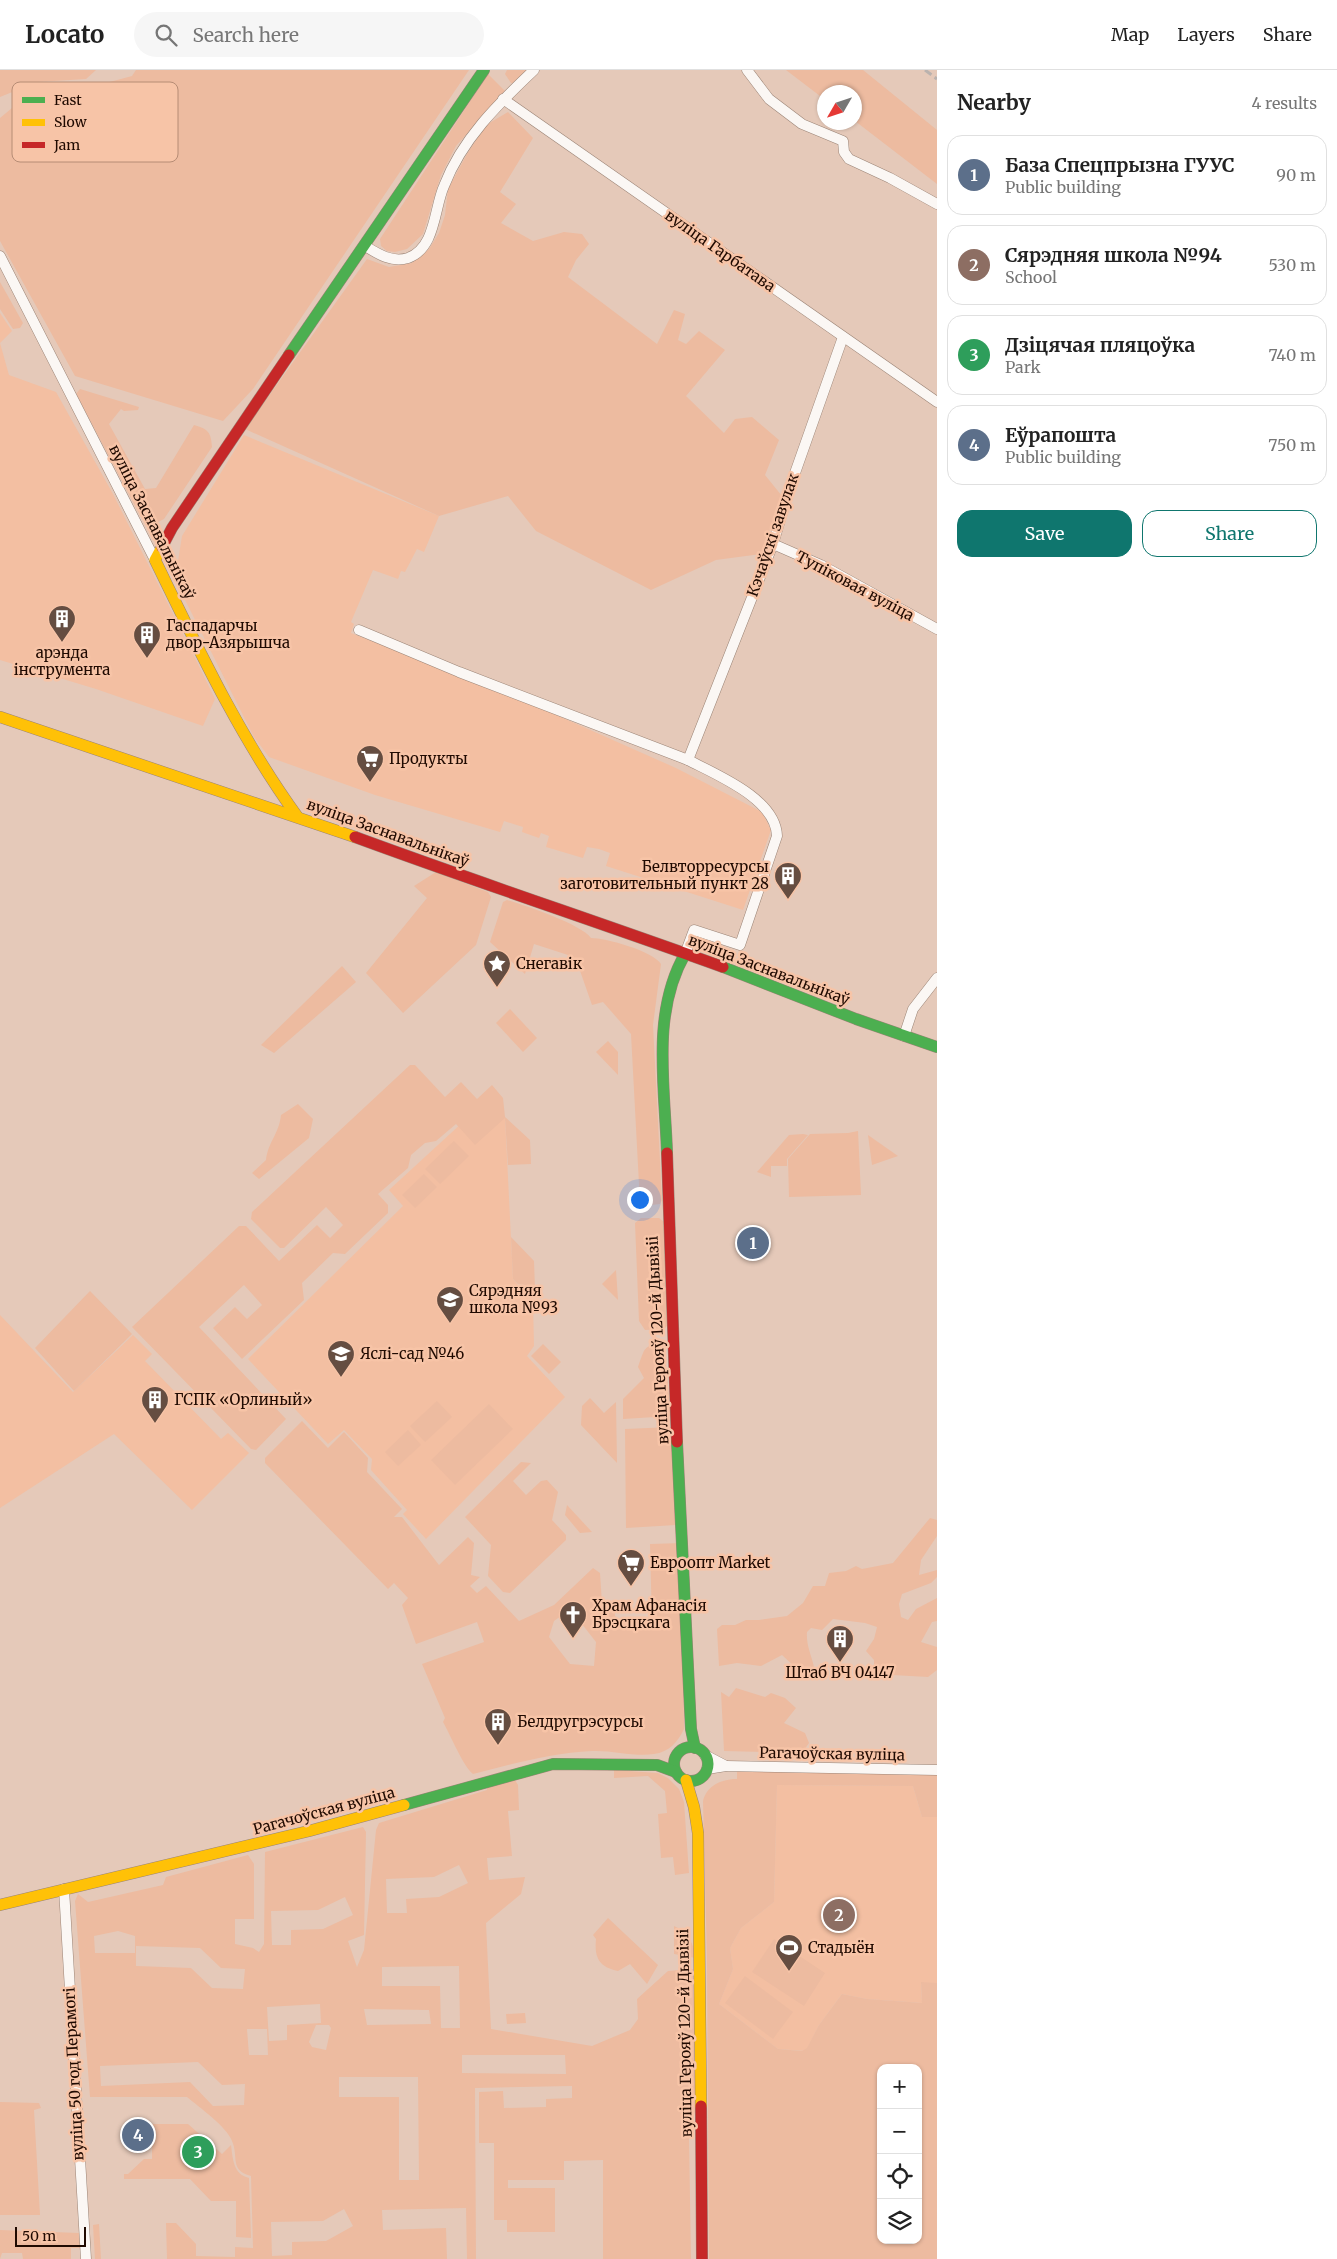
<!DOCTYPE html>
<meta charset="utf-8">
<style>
:root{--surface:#fff;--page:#f6f6f6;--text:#222;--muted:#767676;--line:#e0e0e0;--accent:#0f766e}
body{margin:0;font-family:Merriweather,serif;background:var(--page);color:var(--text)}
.controls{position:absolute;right:15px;bottom:15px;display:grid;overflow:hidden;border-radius:10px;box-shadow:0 1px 4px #0004}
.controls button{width:45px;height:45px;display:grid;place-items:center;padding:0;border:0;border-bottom:1px solid var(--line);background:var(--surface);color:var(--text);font:25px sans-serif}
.compass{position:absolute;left:817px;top:15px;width:45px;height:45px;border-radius:50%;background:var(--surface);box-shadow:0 1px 4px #0004;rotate:231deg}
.scale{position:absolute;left:15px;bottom:12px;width:71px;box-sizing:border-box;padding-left:5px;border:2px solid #200a01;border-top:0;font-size:14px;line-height:18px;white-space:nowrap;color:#200a01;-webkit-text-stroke:4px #f7c4a7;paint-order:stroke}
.you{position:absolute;left:639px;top:1129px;width:18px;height:18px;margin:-12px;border:4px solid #fff;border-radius:50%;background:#1a73e8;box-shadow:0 0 0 8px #1a73e833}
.badge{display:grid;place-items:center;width:32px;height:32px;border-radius:50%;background:var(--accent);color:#fff;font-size:16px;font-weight:700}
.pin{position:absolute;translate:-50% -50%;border:2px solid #fff;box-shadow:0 1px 5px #0006}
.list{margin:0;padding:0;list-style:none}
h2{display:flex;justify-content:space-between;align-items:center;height:65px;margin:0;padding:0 20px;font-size:21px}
h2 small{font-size:16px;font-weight:400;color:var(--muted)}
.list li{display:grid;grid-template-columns:32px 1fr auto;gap:15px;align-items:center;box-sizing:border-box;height:80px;margin:0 10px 10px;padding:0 10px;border:1px solid var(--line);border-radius:15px}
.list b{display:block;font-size:19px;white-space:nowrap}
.list p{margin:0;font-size:16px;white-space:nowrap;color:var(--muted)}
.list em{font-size:16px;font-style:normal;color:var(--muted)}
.actions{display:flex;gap:10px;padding:15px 20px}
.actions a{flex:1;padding:11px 0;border:1px solid var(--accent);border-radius:15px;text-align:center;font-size:18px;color:var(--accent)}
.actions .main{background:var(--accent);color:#fff}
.icon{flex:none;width:28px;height:28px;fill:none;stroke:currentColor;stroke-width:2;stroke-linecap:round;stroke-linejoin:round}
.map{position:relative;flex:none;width:937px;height:2189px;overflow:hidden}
header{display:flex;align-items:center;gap:30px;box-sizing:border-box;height:70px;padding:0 25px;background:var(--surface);border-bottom:1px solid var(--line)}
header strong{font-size:24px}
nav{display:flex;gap:28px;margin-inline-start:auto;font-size:18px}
.search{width:350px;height:45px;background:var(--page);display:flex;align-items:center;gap:12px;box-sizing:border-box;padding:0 18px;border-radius:28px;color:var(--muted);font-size:19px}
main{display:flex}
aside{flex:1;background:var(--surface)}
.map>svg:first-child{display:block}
.built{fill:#f3bfa2}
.green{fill:#edbba0;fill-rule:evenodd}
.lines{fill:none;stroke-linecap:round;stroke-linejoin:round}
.street-casing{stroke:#9b8476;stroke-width:11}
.fast-casing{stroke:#9b8476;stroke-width:12}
.slow-casing{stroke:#9b8476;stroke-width:12}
.jam-casing{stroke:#9b8476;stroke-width:12}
.street{stroke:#fbf7f4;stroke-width:10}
.fast{stroke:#4caf50;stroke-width:11}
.slow{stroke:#ffc107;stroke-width:11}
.jam{stroke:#c62828;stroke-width:11}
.rail{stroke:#bab2ae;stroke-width:3;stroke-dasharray:8 4;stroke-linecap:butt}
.labels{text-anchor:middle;stroke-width:5;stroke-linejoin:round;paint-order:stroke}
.street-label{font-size:15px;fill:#200a01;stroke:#f7c4a7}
.poi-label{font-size:15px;fill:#200a01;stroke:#f7c4a7;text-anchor:start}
.key{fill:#f7c4a7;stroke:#b68c75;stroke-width:1}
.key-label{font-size:14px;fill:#200a01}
</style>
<header>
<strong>Locato</strong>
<div class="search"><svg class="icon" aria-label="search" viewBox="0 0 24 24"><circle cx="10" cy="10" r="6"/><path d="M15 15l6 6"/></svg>Search here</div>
<nav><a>Map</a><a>Layers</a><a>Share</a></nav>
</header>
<main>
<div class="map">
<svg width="937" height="2189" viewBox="0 0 937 2189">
<rect width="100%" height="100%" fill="#e5c9b9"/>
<g class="built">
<polygon points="0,243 12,261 0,273 9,305 56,322 113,424 194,586 215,629 203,656 96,619 0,590"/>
<polygon points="244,365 439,446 424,482 417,479 405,502 401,501 398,509 373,500 351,552 354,554 351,563 518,628 676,698 762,742 771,760 743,840 606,796 610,783 599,779 587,777 583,788 546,777 549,766 541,763 539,768 522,762 523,757 504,751 500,762 375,725 269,687 254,667 175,510 182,466"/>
<polygon points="488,1029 505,1047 513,1209 533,1232 534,1276 527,1286 565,1327 426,1469 403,1444 407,1440 371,1400 372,1389 344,1360 328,1374 248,1289 403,1136 389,1120"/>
<polygon points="0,1245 73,1322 133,1265 152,1284 145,1291 221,1369 228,1363 249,1383 192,1440 114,1364 0,1438"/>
<polygon points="777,1715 913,1716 922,1747 937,1747 937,1913 921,1913 922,1933 867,1929 842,1924 819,1955 806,1981 778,1979 719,1934 733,1899 730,1878 741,1858 774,1832"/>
</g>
<g class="green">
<polygon points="0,0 96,0 86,9 37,12 0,27"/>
<polygon points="136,0 469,0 253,319 223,351 75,306 0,171 0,48 24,28 76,21 132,6"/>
<polygon points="507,0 532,0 517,14 511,13 505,4"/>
<polygon points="786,0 863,0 937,60 937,114 855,51 854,22 824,22 824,29"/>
<polygon points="488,4 505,21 456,76 441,105 423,164 407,179 395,182 387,181 381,176 380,169"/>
<polygon points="508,42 533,68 500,122 516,134 501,153 533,171 564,162 582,164 589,174 576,190 568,207 657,274 674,240 685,244 678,270 686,274 699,261 725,280 686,326 724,363 735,349 752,347 779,370 765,405 782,426 761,484 716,490 651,520 536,461 508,426 439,446 245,359 367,189 389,197 412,193 429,179 439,163 445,145 448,119 467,84 486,55"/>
<polygon points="0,212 23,253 20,258 13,259 0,239"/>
<path d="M80,319L139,337L138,340L124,341L121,339L109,354L145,419L156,418L194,355C208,359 211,362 212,377L164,449L154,454L142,449L76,324Z"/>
<polygon points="436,802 488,822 491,827 476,875 403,943 366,903 427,828 414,816"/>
<path d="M507,830C526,836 581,854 591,868C606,868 653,881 661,894L653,955L662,1130L660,1134L643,1136L640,1133L631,964L603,932L592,935L578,895L568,885L534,874L525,904L490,872L503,832Z"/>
<polygon points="342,896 356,912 274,983 261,975"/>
<polygon points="510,939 537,968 523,982 496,953"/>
<polygon points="608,971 618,982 618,1005 596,982"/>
<polygon points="410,995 415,995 445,1027 461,1012 477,1029 492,1015 503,1028 505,1047 530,1070 531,1094 508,1095 505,1048 475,1075 456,1054 436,1071 425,1073 411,1085 408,1098 378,1124 388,1135 388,1143 345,1184 333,1183 302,1213 304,1230 242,1289 213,1258 235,1237 247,1249 262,1235 244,1215 199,1257 286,1349 256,1380 251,1379 132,1257 239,1156 246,1156 279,1191 317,1155 330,1168 343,1155 326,1137 284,1178 280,1178 251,1149 252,1142"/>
<path d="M298,1034L313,1049L309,1068L259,1109L252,1103L266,1090C268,1072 279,1064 281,1045Z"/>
<polygon points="858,1061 861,1125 789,1127 788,1089 810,1064 848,1063"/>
<polygon points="803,1064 808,1065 787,1089 787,1096 771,1096 771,1107 757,1102 789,1065"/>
<polygon points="868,1065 898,1086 872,1095"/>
<polygon points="454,1071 469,1086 440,1114 425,1099"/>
<polygon points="424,1104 437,1117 415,1138 402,1125"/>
<polygon points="641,1148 659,1148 664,1152 669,1254 664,1259 645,1260 639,1251 635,1153"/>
<polygon points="511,1167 534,1191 535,1219 525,1219 525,1215 518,1214 513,1209"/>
<polygon points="616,1200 618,1230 602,1214"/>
<polygon points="90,1221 132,1264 74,1321 35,1278"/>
<path d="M664,1273L671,1346L623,1349V1329L644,1308L638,1297C645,1278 643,1275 664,1273Z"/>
<polygon points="543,1274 561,1292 549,1304 531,1286"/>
<polygon points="590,1328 604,1343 616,1332 617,1393 581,1355 582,1336"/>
<polygon points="437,1331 452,1347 425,1372 410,1356"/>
<polygon points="489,1334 513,1359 455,1415 431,1390"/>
<path d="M302,1351L328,1378L344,1362L368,1388L367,1402L402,1439L394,1447H402L439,1495L468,1467L474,1473L471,1505L480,1507L470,1516L477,1523L486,1516L519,1551L554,1535L593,1498L600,1503L602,1533L614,1532L615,1546L627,1555L652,1554L650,1474L682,1473L684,1659C678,1672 669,1682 654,1684C635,1687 612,1680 592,1681C551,1683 512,1694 473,1704C463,1696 451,1666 443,1652L445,1648L422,1594L484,1572L477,1552L416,1574L402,1535L408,1528L394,1513L388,1519L265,1393V1388ZM561,1546L578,1549L596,1572L594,1596L570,1594L549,1567L554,1551Z"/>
<polygon points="671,1357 676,1455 626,1458 625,1359"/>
<polygon points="408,1360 421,1375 398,1396 385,1382"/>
<polygon points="521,1392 531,1393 513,1411 526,1425 541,1411 547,1410 558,1422 552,1450 566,1465 566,1470 510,1523 503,1522 488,1506 491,1475 465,1447"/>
<polygon points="567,1435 592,1462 580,1463 565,1445"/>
<path d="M930,1448L937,1450V1466L921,1490L919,1505L937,1500V1507L931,1513L902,1524L899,1534L901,1547L908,1550L916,1539L937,1528V1551L932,1552L921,1572L937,1577V1600L928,1607L874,1604V1590L866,1581L874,1569L877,1557L865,1553L833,1549L822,1560L811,1558L807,1562C806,1575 811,1584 814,1597L797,1599L782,1585L761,1596L737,1593L719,1596L717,1559L722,1555H735L746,1550H759L787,1546L803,1533L813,1516H825L829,1503L846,1501L856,1496L862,1499L893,1493Z"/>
<polygon points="736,1618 765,1627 771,1623 785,1628 796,1638 784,1653 805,1663 809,1673 802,1683 724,1681 721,1622 729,1627"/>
<path d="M737,1697L937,1701V1747H922L913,1716L777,1715L774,1832L741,1858L730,1878L733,1899L719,1934L778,1979L802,1981L807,1978L819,1955L842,1924L867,1929L922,1933L921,1912L937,1913V2189H709L707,1889L703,1731C707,1715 722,1709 737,1709ZM881,1998H918V2170H881Z"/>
<polygon points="614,1700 658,1703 668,1708 679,1719 684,1732 689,1803 675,1805 673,1787 661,1788 658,1744 667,1743 665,1721 648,1706 614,1708"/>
<path d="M515,1710L518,1715L519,1740L508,1741L512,1786L487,1788L489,1810L525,1807L521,1824L486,1853L491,1959L592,1976L630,1960L638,1949L637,1929L668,1901L693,1899L697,2033L689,2068L691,2189H603V2090L564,2091V2110H508V2118H555V2162H507V2150H494V2073H479V2022L503,2021L504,2038L546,2037V2029L572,2028V2016L475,2018L476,2189H467L466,2138L382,2140L383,2160L446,2158L447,2189H167L166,2153H176L196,2174V2186L235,2187V2177L253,2178L251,2106C229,2100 239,2087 232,2071C227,2057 199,2037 187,2027H90L75,1831L78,1824L88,1832L163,1815L166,1807L248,1785L254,1794V1849H235V1874L253,1878L259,1882L264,1874L265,1782L363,1757L366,1762L364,1865L348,1871L357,1897L364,1880L376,1760L379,1753L487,1720V1716ZM459,1795L468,1813L439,1827L406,1829L407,1843H387L386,1809L434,1807ZM345,1827L353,1845L323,1859L291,1860V1875H272L271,1841L318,1840ZM118,1861L135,1866V1883H95L94,1866ZM136,1876L200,1878L221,1898L245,1899L243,1919L212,1918L191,1898L136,1896ZM459,1896L460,1958H441L440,1916H382V1897ZM320,1934L321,1953L287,1955V1970L269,1971L267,1937ZM364,1939L429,1940L431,1954L367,1955ZM316,1955H329L331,1958L326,1980L312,1977L309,1972ZM247,1959H267L268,1985H249ZM462,1985H565L566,2004L462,2003ZM198,1992L222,2015L245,2014L244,2035L213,2036L190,2012L101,2016L100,1996ZM339,2007H418L419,2110H399V2027H339ZM344,2139L353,2156L326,2171L292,2172V2185L272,2186L271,2152L323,2151Z"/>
<path d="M608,1848L658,1895L647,1914L630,1894L618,1901C600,1897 594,1889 596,1869L593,1865Z"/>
<path d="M674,1856C688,1862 694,1874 696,1888L674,1884Z"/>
<polygon points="774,1869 825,1903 804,1936 752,1902"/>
<polygon points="745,1906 793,1942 773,1969 725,1933"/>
<polygon points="525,1943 526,1953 507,1954 506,1944"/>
<polygon points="0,2032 39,2033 41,2038 34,2040 40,2145 0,2145"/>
<path d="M152,2054H188L222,2084L231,2075C233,2089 233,2104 249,2108L251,2168L236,2167V2131H211L190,2109H124V2104H128L144,2089H152Z"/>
<polygon points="99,2154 101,2189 95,2189 93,2155"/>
<polygon points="0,2160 79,2163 80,2178 71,2178 71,2189 23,2189 22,2183 2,2183 0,2189"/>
</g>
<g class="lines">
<defs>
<g id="street">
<polyline points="747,0 769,29 802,54 843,71 844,82 849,89 890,108 937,134"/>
<polyline points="503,29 937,332"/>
<path d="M365,176C378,184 392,193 408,188C436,178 434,138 444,116C462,69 498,34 534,0"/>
<polyline points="0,186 155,490"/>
<polyline points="773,474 821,495 937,559"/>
<path d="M359,560L459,602L688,690C717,705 776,729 777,766L740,875L694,860L685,884"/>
<polyline points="688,690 773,474 789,420 843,267"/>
<polyline points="904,966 913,939 937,908"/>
<polyline points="705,1685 726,1696"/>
<polyline points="707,1699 726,1696 937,1700"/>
<polyline points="64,1819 86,2189"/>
</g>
<g id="fast">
<polyline points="289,285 484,0"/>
<polyline points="723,897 856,949 937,977"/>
<path d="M667,1083C665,1017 651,943 685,884"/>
<polyline points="677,1372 691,1659 695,1678"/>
<circle cx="691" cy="1694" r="17"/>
<polyline points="404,1735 553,1694 657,1695 676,1702"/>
</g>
<g id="slow">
<path d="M162,477L155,490C198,578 239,666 297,746"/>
<polyline points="0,647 355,767"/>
<polyline points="686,1710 694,1737 698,1763 701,2036"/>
<polyline points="0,1835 309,1761 404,1735"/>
</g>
<g id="jam">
<polyline points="162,477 172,458 289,285"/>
<path d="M355,767C477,812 601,853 723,897"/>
<polyline points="667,1083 677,1372"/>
<polyline points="701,2036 702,2189"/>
</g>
</defs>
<use href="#street" class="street-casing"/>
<use href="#fast" class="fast-casing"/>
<use href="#slow" class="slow-casing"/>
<use href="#jam" class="jam-casing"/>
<use href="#street" class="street"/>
<use href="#fast" class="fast"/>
<use href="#slow" class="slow"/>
<use href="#jam" class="jam"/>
<polyline class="rail" points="925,0 937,9"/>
</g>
<defs>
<symbol id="building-pin" viewBox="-11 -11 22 30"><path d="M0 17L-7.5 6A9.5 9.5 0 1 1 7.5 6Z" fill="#654d41" stroke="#f7c4a7"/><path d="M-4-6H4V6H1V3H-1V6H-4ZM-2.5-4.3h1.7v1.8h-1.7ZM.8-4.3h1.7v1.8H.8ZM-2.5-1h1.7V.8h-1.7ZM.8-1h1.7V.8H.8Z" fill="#fff"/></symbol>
<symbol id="supermarket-pin" viewBox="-11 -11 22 30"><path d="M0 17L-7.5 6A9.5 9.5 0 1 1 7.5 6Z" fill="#654d41" stroke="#f7c4a7"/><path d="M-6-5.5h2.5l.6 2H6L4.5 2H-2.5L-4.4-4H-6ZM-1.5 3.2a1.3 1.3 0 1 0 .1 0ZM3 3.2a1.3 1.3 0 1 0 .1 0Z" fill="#fff"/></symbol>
<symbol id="sight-pin" viewBox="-11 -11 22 30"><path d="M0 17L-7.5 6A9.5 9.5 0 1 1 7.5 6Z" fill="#654d41" stroke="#f7c4a7"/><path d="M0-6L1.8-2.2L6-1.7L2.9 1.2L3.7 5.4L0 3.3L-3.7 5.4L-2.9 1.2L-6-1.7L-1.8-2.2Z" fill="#fff"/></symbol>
<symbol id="school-pin" viewBox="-11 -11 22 30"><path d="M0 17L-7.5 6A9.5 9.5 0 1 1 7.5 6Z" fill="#654d41" stroke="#f7c4a7"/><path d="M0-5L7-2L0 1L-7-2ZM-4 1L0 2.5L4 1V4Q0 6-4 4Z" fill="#fff"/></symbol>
<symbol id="church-pin" viewBox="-11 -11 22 30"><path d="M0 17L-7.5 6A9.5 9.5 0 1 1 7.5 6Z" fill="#654d41" stroke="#f7c4a7"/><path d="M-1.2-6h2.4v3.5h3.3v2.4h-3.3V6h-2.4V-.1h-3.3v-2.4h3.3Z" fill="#fff"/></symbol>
<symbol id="stadium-pin" viewBox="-11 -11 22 30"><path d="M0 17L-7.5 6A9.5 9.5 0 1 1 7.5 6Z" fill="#654d41" stroke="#f7c4a7"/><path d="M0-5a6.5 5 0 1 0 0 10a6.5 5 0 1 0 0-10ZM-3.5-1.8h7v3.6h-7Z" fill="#fff"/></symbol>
</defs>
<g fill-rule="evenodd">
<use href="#building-pin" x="46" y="533" width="32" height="43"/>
<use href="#building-pin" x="131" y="549" width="32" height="43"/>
<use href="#supermarket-pin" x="354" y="673" width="32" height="43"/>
<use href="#building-pin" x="772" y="790" width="32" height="43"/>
<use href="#sight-pin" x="481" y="878" width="32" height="43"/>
<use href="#school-pin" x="434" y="1214" width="32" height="43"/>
<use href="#school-pin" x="325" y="1268" width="32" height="43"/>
<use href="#building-pin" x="139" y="1314" width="32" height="43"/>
<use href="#supermarket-pin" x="615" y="1477" width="32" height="43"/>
<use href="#church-pin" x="557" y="1529" width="32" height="43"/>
<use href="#building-pin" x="824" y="1553" width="32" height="43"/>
<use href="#building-pin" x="482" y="1636" width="32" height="43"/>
<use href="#stadium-pin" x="773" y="1862" width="32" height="43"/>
</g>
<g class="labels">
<g class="street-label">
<text transform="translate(720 181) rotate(35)" y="5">вуліца Гарбатава</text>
<text transform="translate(152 452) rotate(63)" y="5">вуліца Заснавальнікаў</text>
<text transform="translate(773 465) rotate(-71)" y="5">Кэчаўскі завулак</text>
<text transform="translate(855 516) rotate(28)" y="5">Тупіковая вуліца</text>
<text transform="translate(388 763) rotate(20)" y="5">вуліца Заснавальнікаў</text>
<text transform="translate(769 900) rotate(21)" y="5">вуліца Заснавальнікаў</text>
<text transform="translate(658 1270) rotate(-93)" y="5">вуліца Герояў 120-й Дывізіі</text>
<text transform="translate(832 1684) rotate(1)" y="5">Рагачоўская вуліца</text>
<text transform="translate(324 1741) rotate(-15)" y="5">Рагачоўская вуліца</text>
<text transform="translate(685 1963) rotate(-91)" y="5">вуліца Герояў 120-й Дывізіі</text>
<text transform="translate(74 2004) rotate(-93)" y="5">вуліца 50 год Перамогі</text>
</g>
<g class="poi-label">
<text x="166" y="561">Гаспадарчы<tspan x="166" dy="17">двор-Азярышча</tspan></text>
<text x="62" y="588" text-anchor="middle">арэнда<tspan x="62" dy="17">інструмента</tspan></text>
<text x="389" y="694">Продукты</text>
<text x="769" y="802" text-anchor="end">Белвторресурсы<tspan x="769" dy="17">заготовительный пункт 28</tspan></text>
<text x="516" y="899">Снегавік</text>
<text x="469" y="1226">Сярэдняя<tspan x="469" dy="17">школа №93</tspan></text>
<text x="360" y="1289">Яслі-сад №46</text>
<text x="174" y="1335">ГСПК «Орлиный»</text>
<text x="650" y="1498">Евроопт Market</text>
<text x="592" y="1541">Храм Афанасія<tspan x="592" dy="17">Брэсцкага</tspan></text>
<text x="840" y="1608" text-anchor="middle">Штаб ВЧ 04147</text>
<text x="517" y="1657">Белдругрэсурсы</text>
<text x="808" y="1883">Стадыён</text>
</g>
</g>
<rect x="12" y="12" width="166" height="80" rx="8" class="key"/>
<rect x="22" y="27" width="23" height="6" fill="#4caf50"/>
<rect x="22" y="49" width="23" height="7" fill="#ffc107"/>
<rect x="22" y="72" width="23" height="6" fill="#c62828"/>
<g class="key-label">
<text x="54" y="35">Fast</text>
<text x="54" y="57">Slow</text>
<text x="54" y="80">Jam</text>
</g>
</svg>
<div class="controls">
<button>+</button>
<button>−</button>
<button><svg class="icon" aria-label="locate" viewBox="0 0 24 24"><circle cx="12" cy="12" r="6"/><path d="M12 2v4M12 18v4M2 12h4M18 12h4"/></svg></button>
<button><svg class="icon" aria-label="layers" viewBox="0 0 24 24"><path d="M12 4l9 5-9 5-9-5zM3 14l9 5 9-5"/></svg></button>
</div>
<svg class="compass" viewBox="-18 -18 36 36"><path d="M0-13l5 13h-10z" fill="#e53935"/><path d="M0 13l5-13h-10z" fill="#767676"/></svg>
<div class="scale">50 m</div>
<div class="you"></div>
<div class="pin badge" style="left:753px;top:1173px;background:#5c6f8a">1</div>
<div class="pin badge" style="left:839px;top:1845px;background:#8d6e63">2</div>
<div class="pin badge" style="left:198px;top:2082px;background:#2e9e5b">3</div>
<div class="pin badge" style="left:138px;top:2065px;background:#5c6f8a">4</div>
</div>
<aside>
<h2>Nearby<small>4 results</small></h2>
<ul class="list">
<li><span class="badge" style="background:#5c6f8a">1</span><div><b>База Спецпрызна ГУУС</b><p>Public building</p></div><em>90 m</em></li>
<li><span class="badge" style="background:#8d6e63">2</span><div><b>Сярэдняя школа №94</b><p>School</p></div><em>530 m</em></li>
<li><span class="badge" style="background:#2e9e5b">3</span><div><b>Дзіцячая пляцоўка</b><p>Park</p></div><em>740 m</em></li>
<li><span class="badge" style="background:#5c6f8a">4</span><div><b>Еўрапошта</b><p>Public building</p></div><em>750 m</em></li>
</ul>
<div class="actions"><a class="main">Save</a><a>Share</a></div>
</aside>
</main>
